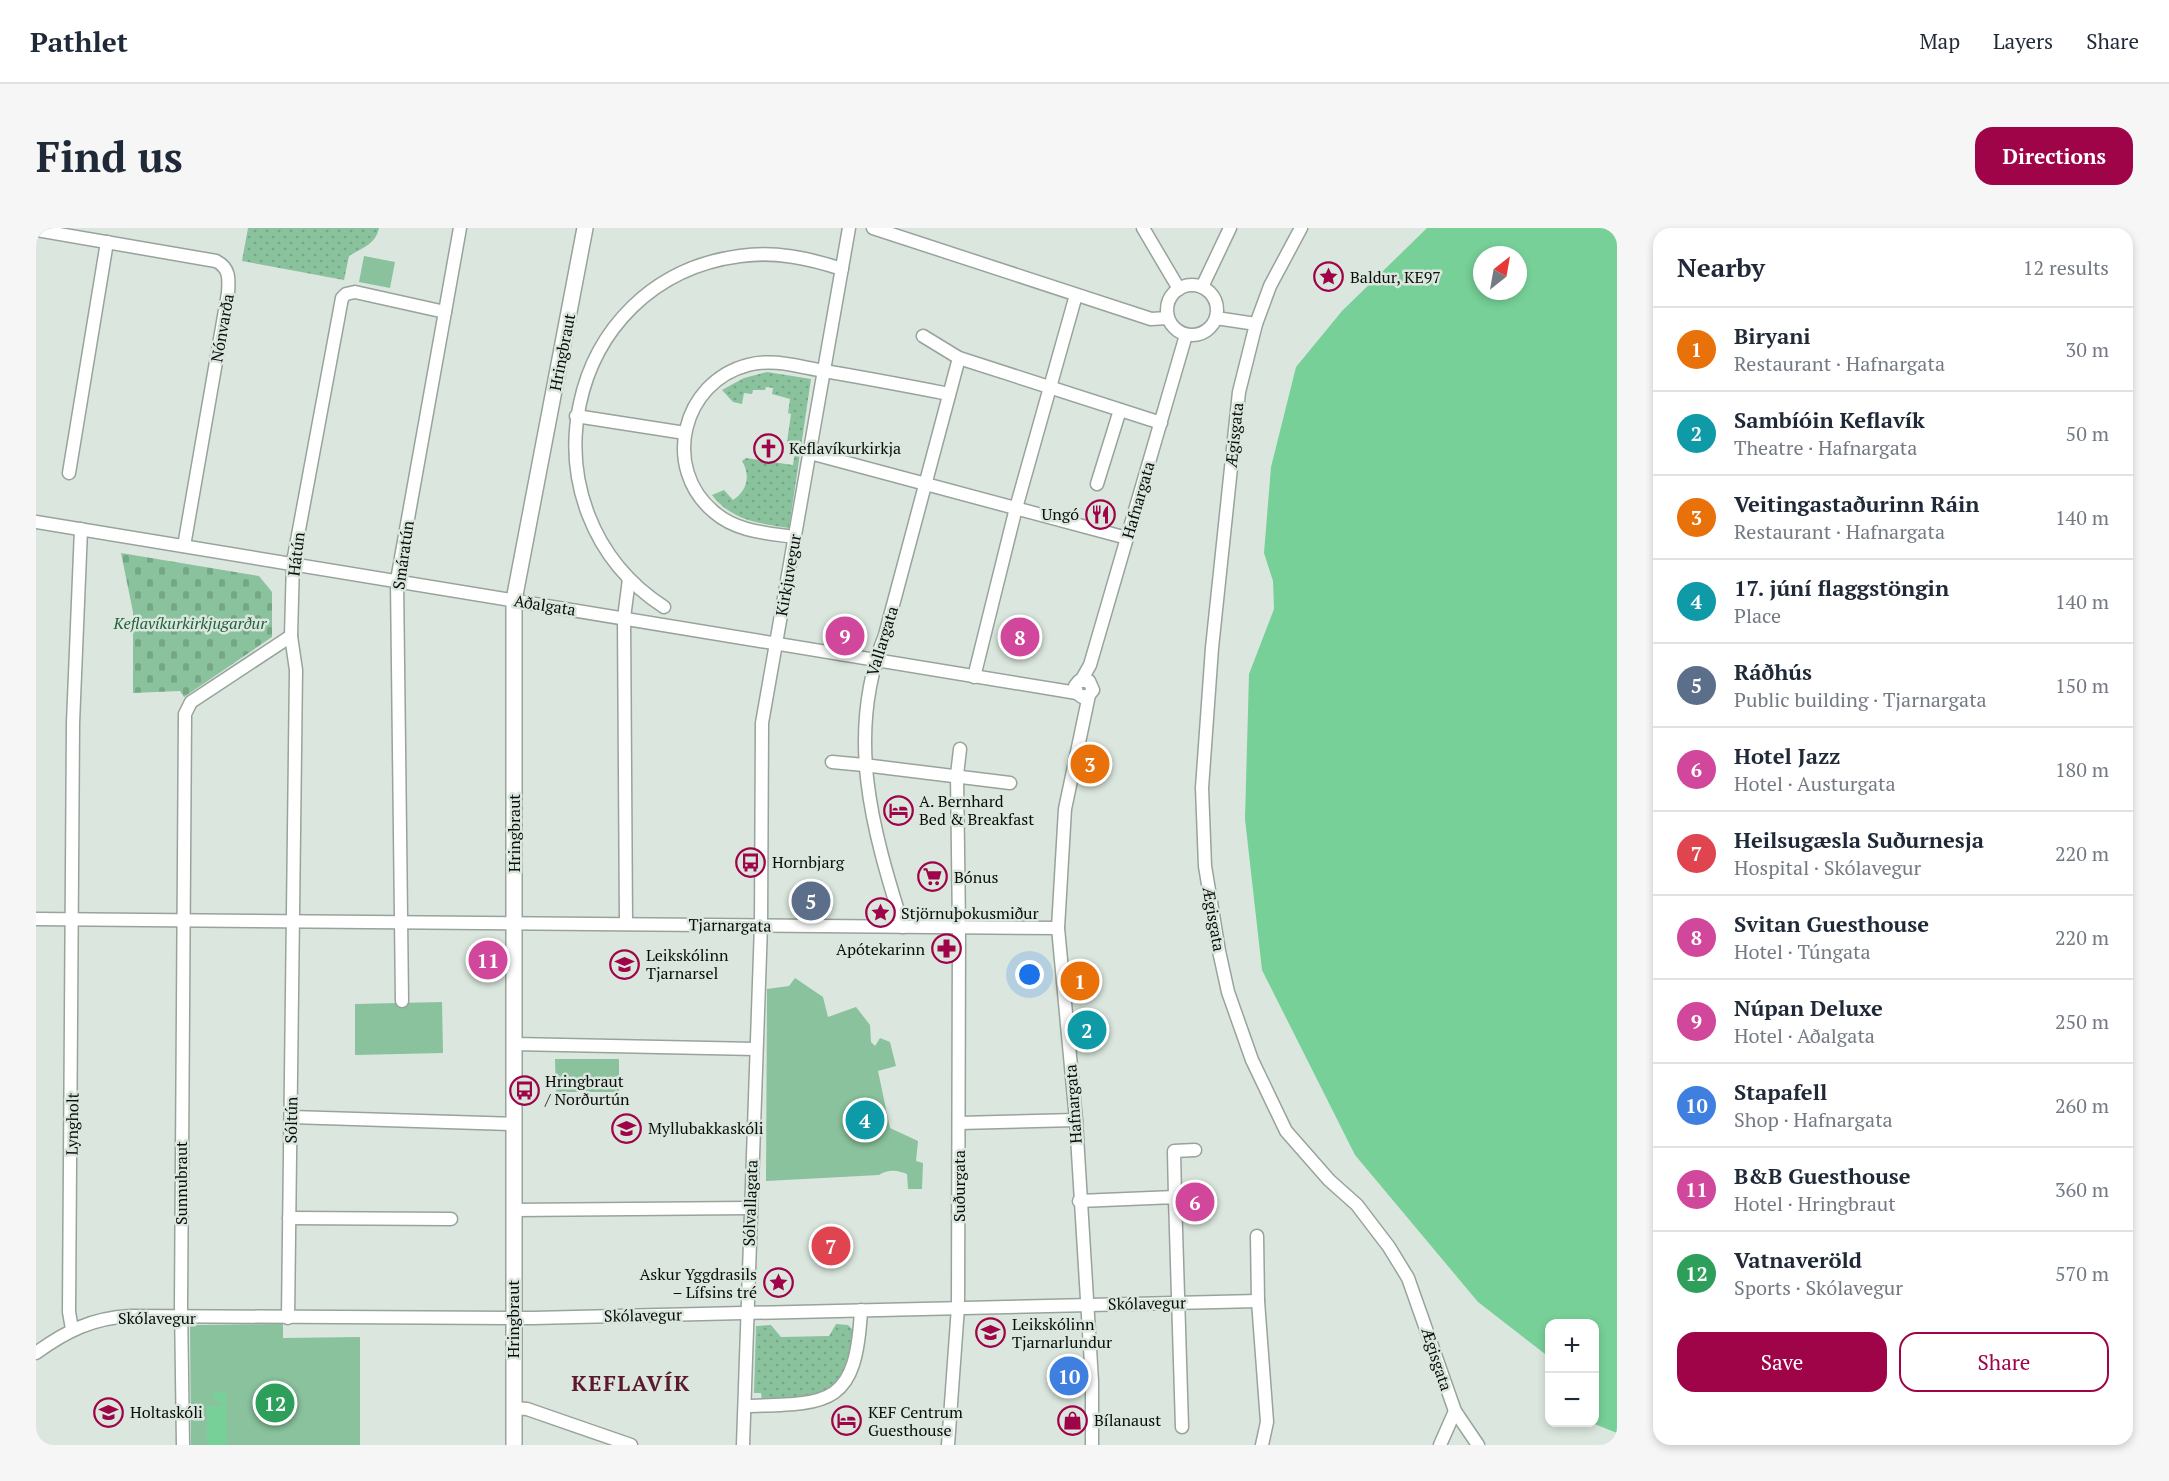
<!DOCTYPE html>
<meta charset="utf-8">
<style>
:root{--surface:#fff;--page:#f6f6f7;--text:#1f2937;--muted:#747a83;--line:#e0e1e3;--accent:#9f0449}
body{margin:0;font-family:"PT Serif",serif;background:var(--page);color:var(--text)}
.controls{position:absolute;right:18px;bottom:18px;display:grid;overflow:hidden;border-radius:12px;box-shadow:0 3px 9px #0003}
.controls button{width:54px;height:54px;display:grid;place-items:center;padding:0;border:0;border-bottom:2px solid var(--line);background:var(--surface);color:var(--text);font:30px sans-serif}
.compass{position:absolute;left:1437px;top:18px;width:54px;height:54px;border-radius:50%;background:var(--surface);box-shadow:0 3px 9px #0003;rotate:31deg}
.you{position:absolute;left:994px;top:747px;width:21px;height:21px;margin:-15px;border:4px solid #fff;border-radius:50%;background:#1a73e8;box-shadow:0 0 0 9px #1a73e833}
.badge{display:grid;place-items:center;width:39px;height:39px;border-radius:50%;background:var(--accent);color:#fff;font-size:20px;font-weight:700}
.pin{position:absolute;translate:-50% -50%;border:3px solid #fff;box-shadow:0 2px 6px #0006}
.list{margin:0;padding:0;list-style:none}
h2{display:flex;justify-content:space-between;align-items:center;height:78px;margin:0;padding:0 24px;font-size:26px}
h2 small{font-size:20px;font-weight:400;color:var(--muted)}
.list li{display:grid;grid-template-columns:39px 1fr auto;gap:18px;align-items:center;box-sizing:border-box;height:84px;padding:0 24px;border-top:2px solid var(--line)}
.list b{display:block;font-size:22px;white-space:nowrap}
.list p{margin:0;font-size:20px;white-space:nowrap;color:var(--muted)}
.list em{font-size:20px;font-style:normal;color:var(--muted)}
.actions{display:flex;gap:12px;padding:18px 24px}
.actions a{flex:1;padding:14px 0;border:2px solid var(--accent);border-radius:18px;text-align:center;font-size:21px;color:var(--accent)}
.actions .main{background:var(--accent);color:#fff}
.map{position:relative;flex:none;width:1581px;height:1217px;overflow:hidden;border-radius:18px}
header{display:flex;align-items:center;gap:36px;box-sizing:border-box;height:84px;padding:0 30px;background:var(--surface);border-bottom:2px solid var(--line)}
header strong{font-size:28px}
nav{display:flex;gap:33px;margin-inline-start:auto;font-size:21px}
.intro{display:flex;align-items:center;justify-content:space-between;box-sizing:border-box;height:144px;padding:0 36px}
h1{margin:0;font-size:42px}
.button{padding:15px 27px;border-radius:18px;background:var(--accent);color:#fff;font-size:21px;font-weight:700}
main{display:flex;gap:36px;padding:0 36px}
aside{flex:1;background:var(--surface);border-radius:18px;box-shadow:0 3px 9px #0003}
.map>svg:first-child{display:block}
.grass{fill:url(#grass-dots)}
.cemetery{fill:url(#cemetery-stones)}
.park{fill:#89c29c}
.water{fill:#77d098;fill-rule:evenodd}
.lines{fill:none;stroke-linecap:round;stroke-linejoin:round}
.minor-casing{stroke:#98a39b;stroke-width:15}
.major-casing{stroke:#98a39b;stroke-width:18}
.minor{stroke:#fff;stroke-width:12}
.major{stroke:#fff;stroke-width:15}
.labels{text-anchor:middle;stroke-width:5;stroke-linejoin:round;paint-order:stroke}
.poi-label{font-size:16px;fill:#090d0a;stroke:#dbe7de;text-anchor:start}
.street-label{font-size:16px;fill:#090d0a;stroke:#dbe7de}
.park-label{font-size:16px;font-style:italic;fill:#21613c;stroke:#dbe7de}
.district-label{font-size:22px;font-weight:bold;letter-spacing:1.5px;fill:#5c182e;stroke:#dbe7de}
</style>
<header>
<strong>Pathlet</strong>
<nav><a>Map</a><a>Layers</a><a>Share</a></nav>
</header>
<div class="intro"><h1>Find us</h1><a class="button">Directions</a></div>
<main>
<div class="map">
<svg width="1581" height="1217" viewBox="0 0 1581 1217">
<defs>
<pattern id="grass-dots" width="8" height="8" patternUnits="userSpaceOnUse" patternTransform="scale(1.5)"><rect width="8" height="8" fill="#89c29c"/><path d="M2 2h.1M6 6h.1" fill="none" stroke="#75a685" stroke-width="1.8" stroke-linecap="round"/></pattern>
<pattern id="cemetery-stones" width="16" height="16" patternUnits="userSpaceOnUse" patternTransform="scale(1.5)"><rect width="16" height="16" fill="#89c29c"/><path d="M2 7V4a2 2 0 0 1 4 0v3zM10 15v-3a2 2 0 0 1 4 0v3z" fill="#75a685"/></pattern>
</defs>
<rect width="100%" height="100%" fill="#dbe7de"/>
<g class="grass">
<path d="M212,0H343C340,16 326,20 313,28L308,52L206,33Z"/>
<path d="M731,144L775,151L753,300C723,295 696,293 676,267L688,262L697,272C711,263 715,248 706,233L710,230L757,237L760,216L751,214L755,186L752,185L754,171L736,166L737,160L730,159L729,162H717L716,166L708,165L706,176L697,174L686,162L708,150Z"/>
<path d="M800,1096L812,1097L818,1103C816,1172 782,1168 726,1173L725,1165H718L720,1098L735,1097L745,1109L793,1108Z"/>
</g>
<polygon class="cemetery" points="85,325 223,348 236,364 236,409 148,469 144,463 97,465 97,384"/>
<g class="park">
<polygon points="328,28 359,34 354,60 323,54"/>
<path d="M759,750L787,769L792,789L820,779L834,797L835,814L839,818L844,810L854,814L860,838L842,843L854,900L882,913L880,933L887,935L886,961H872L871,946C862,942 852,941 843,947L730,953L731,761L753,758Z"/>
<polygon points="406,774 407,825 319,827 319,776"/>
<polygon points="519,831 583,831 583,864 520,864"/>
<polygon points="247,1096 247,1110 324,1109 324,1217 155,1217 154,1097"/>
</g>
<g class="water">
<path d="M1391,0H1581V1205L1556,1195L1558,1194V1096H1514L1513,1129L1442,1074L1319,927L1226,742L1209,591L1213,446L1238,381L1237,353L1228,325L1235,239L1260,139L1306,83ZM1446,27H1482V63H1446Z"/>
<polygon points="180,1163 190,1166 191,1217 171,1217 171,1178 186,1178 186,1174 176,1171"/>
</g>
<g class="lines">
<defs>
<g id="minor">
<polyline points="837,0 1115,91 1132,90"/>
<polyline points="1107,0 1143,61"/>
<path d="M0,2L180,33C194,40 193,51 192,65L148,318"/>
<circle cx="1156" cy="82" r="25"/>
<polyline points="1166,59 1194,0"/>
<polyline points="1180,90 1220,96 1203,164 1176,420 1166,560 1169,638 1183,723 1192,764 1216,832 1250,903 1293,952 1321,977 1353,1019 1372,1050 1419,1183 1442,1217"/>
<polyline points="1220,96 1234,58 1265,0"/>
<polyline points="887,108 923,130 1125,195"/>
<polyline points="540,188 649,205"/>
<polyline points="774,225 1091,310"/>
<polyline points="33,245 71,14"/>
<polyline points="1061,256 1084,182"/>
<polyline points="0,294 1041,465"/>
<path d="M759,309C731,305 701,304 678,284C625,240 646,154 712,137C737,130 763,139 788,143C830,150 872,158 913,166"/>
<path d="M628,379C480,283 526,51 704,28C739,23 772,30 806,41"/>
<polyline points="938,449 980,280 1040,67"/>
<polyline points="1046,451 1054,437 1150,107"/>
<polyline points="1053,467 1046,469 1041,465 1039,458 1043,453 1053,453 1057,462 1053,467 1029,581 1022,700 1040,892 1056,1153 1056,1217"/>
<polyline points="796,534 828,537"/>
<polyline points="836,538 974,555"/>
<polyline points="0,691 1022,700"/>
<polyline points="590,696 588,390 593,351"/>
<path d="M867,699C836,600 809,507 849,407L923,130"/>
<polyline points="366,773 361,352 424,0"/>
<polyline points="478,816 720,821"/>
<polyline points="255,889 478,896"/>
<polyline points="923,895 1040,892"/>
<polyline points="1139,969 1138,923 1159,922"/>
<polyline points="1043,973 1139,969 1146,1199"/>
<polyline points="477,982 713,980"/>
<polyline points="253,990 415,991"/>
<polyline points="1221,1008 1222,1073 1231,1194 1226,1217"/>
<polyline points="252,1090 260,442 255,408 257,334 306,70 310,66 319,64 409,84"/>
<polyline points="36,1101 33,1084 37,495 45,301"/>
<path d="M0,1125C30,1103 57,1090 94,1088L497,1090L1222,1073"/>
<path d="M710,1178C795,1176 820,1177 825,1082"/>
<polyline points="477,1180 491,1181 595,1217"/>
<polyline points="147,1217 145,1077 149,486 155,474 255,408"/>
<polyline points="707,1217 725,697 726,495 813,0"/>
<polyline points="912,1217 922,1079 923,699 921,547 924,521"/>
<polyline points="1404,1217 1419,1183"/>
</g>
<polyline id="major" points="478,1217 478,372 549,0"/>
</defs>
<use href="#minor" class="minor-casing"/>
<use href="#major" class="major-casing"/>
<use href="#minor" class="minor"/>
<use href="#major" class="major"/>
</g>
<defs>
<symbol id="sight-ring" viewBox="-11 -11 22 22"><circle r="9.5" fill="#dbe7de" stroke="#9f0449" stroke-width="1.5"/><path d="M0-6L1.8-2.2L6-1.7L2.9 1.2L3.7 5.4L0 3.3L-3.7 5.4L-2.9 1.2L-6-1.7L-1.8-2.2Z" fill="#9f0449"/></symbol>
<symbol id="church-ring" viewBox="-11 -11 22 22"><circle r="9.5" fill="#dbe7de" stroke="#9f0449" stroke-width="1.5"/><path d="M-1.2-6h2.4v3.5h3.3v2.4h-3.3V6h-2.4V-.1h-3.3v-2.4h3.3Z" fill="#9f0449"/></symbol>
<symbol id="restaurant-ring" viewBox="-11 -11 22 22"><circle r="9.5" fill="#dbe7de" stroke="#9f0449" stroke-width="1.5"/><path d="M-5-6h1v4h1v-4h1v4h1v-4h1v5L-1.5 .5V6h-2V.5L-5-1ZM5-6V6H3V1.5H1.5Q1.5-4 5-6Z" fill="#9f0449"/></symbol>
<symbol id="hotel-ring" viewBox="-11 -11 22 22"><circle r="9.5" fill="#dbe7de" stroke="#9f0449" stroke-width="1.5"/><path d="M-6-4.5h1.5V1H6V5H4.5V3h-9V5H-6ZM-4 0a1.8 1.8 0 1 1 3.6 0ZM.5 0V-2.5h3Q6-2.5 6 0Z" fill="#9f0449"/></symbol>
<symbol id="bus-ring" viewBox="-11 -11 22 22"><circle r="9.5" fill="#dbe7de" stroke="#9f0449" stroke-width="1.5"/><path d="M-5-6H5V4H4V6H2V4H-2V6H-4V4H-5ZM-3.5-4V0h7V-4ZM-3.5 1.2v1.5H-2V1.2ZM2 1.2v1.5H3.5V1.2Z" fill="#9f0449"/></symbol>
<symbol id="supermarket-ring" viewBox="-11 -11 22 22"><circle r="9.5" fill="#dbe7de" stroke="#9f0449" stroke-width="1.5"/><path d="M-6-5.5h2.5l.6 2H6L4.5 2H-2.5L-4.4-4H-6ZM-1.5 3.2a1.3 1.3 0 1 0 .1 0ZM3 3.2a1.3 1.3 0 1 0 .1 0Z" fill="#9f0449"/></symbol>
<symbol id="pharmacy-ring" viewBox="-11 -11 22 22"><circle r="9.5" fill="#dbe7de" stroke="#9f0449" stroke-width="1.5"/><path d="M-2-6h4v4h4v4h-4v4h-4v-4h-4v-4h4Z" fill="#9f0449"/></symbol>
<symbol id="school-ring" viewBox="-11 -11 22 22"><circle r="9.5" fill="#dbe7de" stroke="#9f0449" stroke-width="1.5"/><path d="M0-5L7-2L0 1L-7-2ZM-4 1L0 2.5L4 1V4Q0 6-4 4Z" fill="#9f0449"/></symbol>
<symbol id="shop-ring" viewBox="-11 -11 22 22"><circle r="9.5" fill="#dbe7de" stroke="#9f0449" stroke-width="1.5"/><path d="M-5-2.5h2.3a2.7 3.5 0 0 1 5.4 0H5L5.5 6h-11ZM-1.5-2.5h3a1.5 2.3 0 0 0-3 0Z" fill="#9f0449"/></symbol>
</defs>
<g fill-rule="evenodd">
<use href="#sight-ring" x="1276" y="32" width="33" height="33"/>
<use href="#church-ring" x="716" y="204" width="33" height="33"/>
<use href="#restaurant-ring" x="1048" y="270" width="33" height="33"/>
<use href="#hotel-ring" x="846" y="566" width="33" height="33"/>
<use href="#bus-ring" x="698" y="618" width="33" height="33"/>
<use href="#supermarket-ring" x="880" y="632" width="33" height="33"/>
<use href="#sight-ring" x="828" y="668" width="33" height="33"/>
<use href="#pharmacy-ring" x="894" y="704" width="33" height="33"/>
<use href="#school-ring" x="572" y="720" width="33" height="33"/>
<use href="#bus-ring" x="472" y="846" width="33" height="33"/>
<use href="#school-ring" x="574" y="884" width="33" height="33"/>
<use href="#sight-ring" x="726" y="1038" width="33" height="33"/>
<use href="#school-ring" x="938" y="1088" width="33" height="33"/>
<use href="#school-ring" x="56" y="1168" width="33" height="33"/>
<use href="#shop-ring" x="1020" y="1176" width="33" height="33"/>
<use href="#hotel-ring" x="794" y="1176" width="33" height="33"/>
</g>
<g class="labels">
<g class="poi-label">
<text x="1314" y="55">Baldur, KE97</text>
<text x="753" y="226">Keflavíkurkirkja</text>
<text x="1043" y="292" text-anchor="end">Ungó</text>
<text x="883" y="579">A. Bernhard<tspan x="883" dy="18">Bed &amp; Breakfast</tspan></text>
<text x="736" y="640">Hornbjarg</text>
<text x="918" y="655">Bónus</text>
<text x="865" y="691">Stjörnuþokusmiður</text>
<text x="889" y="727" text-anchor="end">Apótekarinn</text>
<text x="610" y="733">Leikskólinn<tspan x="610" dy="18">Tjarnarsel</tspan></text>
<text x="509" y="859">Hringbraut<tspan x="509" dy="18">/ Norðurtún</tspan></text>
<text x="612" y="906">Myllubakkaskóli</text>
<text x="721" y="1052" text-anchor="end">Askur Yggdrasils<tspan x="721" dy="18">– Lífsins tré</tspan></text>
<text x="976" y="1102">Leikskólinn<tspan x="976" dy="18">Tjarnarlundur</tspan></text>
<text x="94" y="1190">Holtaskóli</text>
<text x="832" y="1190">KEF Centrum<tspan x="832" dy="18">Guesthouse</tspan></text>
<text x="1058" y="1198">Bílanaust</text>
</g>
<g class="street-label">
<text transform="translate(186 100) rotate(-80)" y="6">Nónvarða</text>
<text transform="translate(526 124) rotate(-79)" y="6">Hringbraut</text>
<text transform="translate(1198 207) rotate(-84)" y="6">Ægisgata</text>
<text transform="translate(1102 272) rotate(-74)" y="6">Hafnargata</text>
<text transform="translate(260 326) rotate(-83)" y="6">Hátún</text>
<text transform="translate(367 327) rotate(-82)" y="6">Smáratún</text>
<text transform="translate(752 347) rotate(-80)" y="6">Kirkjuvegur</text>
<text transform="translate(509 377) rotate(9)" y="6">Aðalgata</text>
<text transform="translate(846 413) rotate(-73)" y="6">Vallargata</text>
<text transform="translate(478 605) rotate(-90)" y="6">Hringbraut</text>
<text transform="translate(1178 691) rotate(80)" y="6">Ægisgata</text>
<text transform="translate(694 697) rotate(1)" y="6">Tjarnargata</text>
<text transform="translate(1037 876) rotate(-94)" y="6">Hafnargata</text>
<text transform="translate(255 892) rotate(-89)" y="6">Sóltún</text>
<text transform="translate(36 896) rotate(-89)" y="6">Lyngholt</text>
<text transform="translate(145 955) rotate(-90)" y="6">Sunnubraut</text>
<text transform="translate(923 958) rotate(-90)" y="6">Suðurgata</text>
<text transform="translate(714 975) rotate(-88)" y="6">Sólvallagata</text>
<text transform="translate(1111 1075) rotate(-1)" y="6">Skólavegur</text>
<text transform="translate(607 1087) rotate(-1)" y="6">Skólavegur</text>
<text x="121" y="1096">Skólavegur</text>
<text transform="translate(477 1091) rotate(-90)" y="6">Hringbraut</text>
<text transform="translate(1401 1131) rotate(72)" y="6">Ægisgata</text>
</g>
<g class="park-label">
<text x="154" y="401">Keflavíkurkirkjugarður</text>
</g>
<g class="district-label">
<text x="595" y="1163">KEFLAVÍK</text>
</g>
</g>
</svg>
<div class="controls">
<button>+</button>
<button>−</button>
</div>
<svg class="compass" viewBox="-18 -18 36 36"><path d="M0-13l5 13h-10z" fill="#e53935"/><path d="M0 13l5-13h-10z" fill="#747a83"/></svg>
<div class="you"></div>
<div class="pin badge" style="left:1044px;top:753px;background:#e8710a">1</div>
<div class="pin badge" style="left:1051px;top:802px;background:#0f9aa8">2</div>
<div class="pin badge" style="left:1054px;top:536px;background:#e8710a">3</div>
<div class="pin badge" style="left:829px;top:892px;background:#0f9aa8">4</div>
<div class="pin badge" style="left:775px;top:673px;background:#5c6f8a">5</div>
<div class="pin badge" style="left:1159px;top:974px;background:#d1479c">6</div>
<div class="pin badge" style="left:795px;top:1018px;background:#e0444e">7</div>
<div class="pin badge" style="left:984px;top:409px;background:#d1479c">8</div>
<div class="pin badge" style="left:809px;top:408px;background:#d1479c">9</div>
<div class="pin badge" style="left:1033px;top:1148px;background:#3f7fe0">10</div>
<div class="pin badge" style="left:452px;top:732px;background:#d1479c">11</div>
<div class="pin badge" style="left:239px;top:1175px;background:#2e9e5b">12</div>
</div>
<aside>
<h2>Nearby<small>12 results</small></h2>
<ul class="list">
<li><span class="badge" style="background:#e8710a">1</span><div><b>Biryani</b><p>Restaurant · Hafnargata</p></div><em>30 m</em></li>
<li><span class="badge" style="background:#0f9aa8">2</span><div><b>Sambíóin Keflavík</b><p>Theatre · Hafnargata</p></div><em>50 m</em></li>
<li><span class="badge" style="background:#e8710a">3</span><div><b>Veitingastaðurinn Ráin</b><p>Restaurant · Hafnargata</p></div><em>140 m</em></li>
<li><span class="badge" style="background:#0f9aa8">4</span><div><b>17. júní flaggstöngin</b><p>Place</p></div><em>140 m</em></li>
<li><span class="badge" style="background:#5c6f8a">5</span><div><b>Ráðhús</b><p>Public building · Tjarnargata</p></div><em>150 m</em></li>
<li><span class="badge" style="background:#d1479c">6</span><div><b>Hotel Jazz</b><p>Hotel · Austurgata</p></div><em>180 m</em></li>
<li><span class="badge" style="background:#e0444e">7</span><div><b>Heilsugæsla Suðurnesja</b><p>Hospital · Skólavegur</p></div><em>220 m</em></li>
<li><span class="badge" style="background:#d1479c">8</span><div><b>Svitan Guesthouse</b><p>Hotel · Túngata</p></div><em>220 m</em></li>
<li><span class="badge" style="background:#d1479c">9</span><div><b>Núpan Deluxe</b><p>Hotel · Aðalgata</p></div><em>250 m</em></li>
<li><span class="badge" style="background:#3f7fe0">10</span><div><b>Stapafell</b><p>Shop · Hafnargata</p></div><em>260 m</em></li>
<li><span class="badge" style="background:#d1479c">11</span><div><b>B&amp;B Guesthouse</b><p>Hotel · Hringbraut</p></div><em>360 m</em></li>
<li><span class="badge" style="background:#2e9e5b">12</span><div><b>Vatnaveröld</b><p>Sports · Skólavegur</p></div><em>570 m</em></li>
</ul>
<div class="actions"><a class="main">Save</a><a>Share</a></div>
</aside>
</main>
